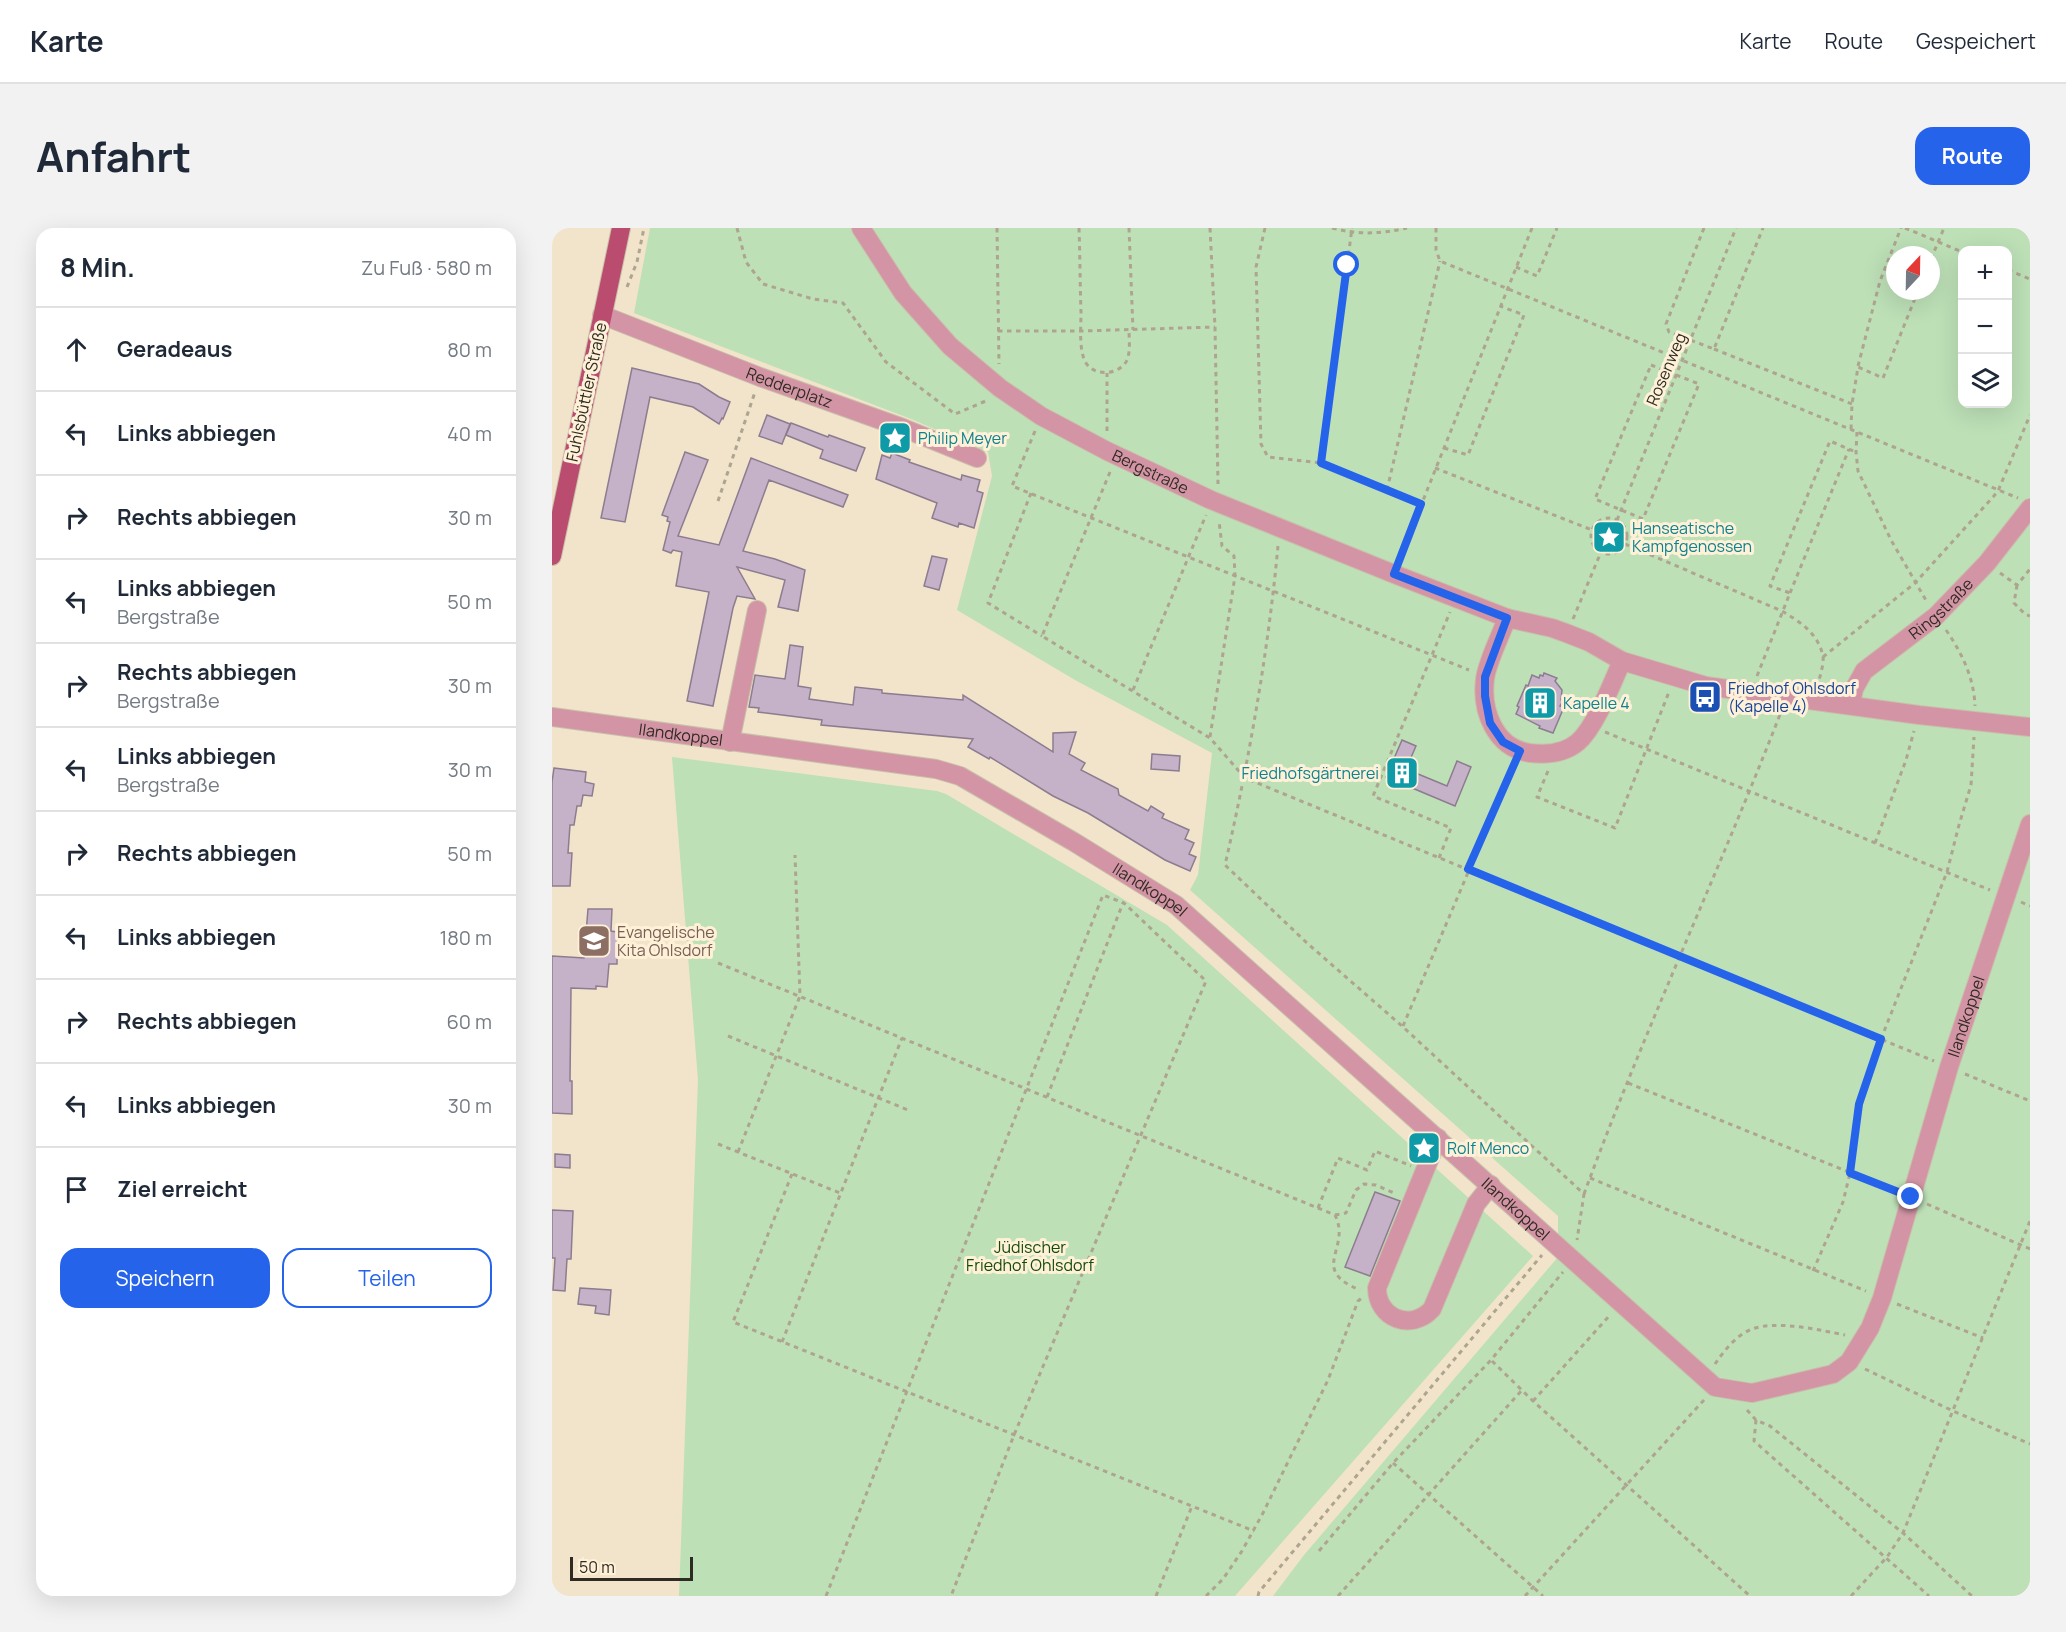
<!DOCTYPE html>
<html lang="de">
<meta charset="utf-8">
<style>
:root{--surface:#fff;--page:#f2f2f3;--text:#1f2937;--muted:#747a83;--line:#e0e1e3;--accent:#2563eb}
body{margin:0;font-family:Manrope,sans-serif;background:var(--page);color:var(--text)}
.controls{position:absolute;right:18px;top:18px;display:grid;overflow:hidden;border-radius:12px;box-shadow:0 6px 24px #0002}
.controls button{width:54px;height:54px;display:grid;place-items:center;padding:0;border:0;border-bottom:2px solid var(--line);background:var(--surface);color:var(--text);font:30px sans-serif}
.compass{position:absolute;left:1334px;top:18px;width:54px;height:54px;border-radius:50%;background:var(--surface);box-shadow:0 6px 24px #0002;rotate:22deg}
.scale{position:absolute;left:18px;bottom:15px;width:123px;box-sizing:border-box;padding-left:6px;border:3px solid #302b22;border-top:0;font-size:16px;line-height:21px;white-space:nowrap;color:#302b22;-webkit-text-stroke:4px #fef1d8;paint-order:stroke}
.stop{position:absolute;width:18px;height:18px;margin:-14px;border:4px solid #2563eb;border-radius:50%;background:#fff}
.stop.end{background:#2563eb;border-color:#fff;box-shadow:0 2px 6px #0008}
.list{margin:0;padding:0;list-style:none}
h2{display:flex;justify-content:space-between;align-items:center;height:78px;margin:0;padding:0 24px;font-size:26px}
h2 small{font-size:20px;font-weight:400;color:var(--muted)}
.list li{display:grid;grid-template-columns:39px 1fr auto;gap:18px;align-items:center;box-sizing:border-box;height:84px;padding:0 24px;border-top:2px solid var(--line)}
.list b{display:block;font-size:22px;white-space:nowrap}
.list p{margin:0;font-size:20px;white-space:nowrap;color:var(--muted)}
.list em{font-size:20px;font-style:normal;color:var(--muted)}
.actions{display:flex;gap:12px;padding:18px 24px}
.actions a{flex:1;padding:14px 0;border:2px solid var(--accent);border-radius:18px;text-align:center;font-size:21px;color:var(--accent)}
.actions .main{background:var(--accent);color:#fff}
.icon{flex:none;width:33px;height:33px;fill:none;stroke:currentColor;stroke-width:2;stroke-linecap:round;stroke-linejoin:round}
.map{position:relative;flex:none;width:1478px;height:1368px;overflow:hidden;border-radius:18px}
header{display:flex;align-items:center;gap:36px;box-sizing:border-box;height:84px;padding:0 30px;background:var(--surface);border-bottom:2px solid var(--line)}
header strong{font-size:28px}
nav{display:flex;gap:33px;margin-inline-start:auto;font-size:21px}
.intro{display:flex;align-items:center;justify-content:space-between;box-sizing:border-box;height:144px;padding:0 36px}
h1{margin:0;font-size:42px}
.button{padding:15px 27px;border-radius:18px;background:var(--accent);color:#fff;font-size:21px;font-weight:700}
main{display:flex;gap:36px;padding:0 36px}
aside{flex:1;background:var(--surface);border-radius:18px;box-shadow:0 6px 24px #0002}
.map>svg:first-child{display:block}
.green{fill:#bde0b7;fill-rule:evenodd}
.building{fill:#c5b2c8;stroke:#8d7c90;stroke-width:1.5}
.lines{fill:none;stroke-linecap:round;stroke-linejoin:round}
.minor-casing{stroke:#cabfa9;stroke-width:20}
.major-casing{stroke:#cabfa9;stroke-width:20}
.path{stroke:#aea490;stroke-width:3;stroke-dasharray:4.5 4.5;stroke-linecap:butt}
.minor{stroke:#d395a5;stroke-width:18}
.major{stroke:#ba4c70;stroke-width:18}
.route{stroke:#2563eb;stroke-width:8}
.labels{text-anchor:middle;stroke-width:6;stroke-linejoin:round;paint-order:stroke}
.street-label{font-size:16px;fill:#302b22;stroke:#fef1d8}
.culture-label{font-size:16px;fill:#0d838f;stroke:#fef1d8;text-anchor:start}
.transit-label{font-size:16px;fill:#164399;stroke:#fef1d8;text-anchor:start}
.education-label{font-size:16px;fill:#785e54;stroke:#fef1d8;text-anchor:start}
.park-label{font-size:16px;fill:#134c08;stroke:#fef1d8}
</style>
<header>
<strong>Karte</strong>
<nav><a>Karte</a><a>Route</a><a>Gespeichert</a></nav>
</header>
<div class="intro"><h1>Anfahrt</h1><a class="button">Route</a></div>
<main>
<aside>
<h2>8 Min.<small>Zu Fuß · 580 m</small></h2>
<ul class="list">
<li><svg class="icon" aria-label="ahead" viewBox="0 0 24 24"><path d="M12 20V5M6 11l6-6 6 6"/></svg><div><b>Geradeaus</b></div><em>80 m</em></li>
<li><svg class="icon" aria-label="left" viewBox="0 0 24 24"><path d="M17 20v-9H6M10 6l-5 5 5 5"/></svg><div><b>Links abbiegen</b></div><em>40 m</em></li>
<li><svg class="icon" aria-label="right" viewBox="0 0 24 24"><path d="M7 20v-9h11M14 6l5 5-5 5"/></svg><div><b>Rechts abbiegen</b></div><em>30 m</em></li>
<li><svg class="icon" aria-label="left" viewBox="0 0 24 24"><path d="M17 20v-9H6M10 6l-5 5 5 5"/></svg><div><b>Links abbiegen</b><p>Bergstraße</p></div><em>50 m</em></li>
<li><svg class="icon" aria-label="right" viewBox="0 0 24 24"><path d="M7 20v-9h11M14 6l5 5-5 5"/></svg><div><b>Rechts abbiegen</b><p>Bergstraße</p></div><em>30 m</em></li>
<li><svg class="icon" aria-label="left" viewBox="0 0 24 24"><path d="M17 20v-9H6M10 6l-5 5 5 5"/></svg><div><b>Links abbiegen</b><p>Bergstraße</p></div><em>30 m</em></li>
<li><svg class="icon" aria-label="right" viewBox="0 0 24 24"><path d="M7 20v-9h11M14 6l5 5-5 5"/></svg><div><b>Rechts abbiegen</b></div><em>50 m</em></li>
<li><svg class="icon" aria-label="left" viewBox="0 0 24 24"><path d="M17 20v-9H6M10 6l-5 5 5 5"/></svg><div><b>Links abbiegen</b></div><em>180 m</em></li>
<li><svg class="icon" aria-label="right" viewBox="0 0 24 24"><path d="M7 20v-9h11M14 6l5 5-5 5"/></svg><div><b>Rechts abbiegen</b></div><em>60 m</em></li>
<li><svg class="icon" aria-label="left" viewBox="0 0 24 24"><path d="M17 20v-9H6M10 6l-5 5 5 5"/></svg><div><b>Links abbiegen</b></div><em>30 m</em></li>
<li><svg class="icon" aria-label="arrive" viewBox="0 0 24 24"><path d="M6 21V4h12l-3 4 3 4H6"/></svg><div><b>Ziel erreicht</b></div></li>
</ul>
<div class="actions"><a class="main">Speichern</a><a>Teilen</a></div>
</aside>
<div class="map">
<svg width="1478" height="1368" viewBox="0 0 1478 1368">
<rect width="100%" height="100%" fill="#f1e4cb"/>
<g class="green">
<path d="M98,0H1478V1368H721L752,1327L1006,1029V988L638,662L646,647L660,525L523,452L405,382L440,248L436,224L359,191L82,85ZM1410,22H1456V176H1410ZM1343,27H1379V63H1343Z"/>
<polygon points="120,529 385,563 394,566 615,697 981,1028 683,1368 127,1368 146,852"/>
</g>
<g class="building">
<polygon points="80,140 147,156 167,169 178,174 171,191 170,190 167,196 141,179 98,169 73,294 49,290"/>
<polygon points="215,187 238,196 230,216 207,208"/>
<polygon points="239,195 276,209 277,207 313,220 304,243 268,230 271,222 234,207"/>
<polygon points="133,224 156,232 126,308 167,317 199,230 296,267 291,279 217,252 191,323 223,331 253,342 246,383 226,379 233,352 185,339 203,371 185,368 181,380 161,478 135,473 157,364 124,358 130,324 121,322 119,325 111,322 118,294 115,293 116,289 110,287"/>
<polygon points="340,225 358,232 357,234 409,252 410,247 428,252 425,263 431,265 422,300 407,295 406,299 380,290 385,275 324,251 330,227 338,230"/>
<polygon points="380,328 395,331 387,362 372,358"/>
<polygon points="238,417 251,419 246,458 259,460 257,471 301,477 303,459 330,462 330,465 411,472 411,467 501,524 501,505 524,504 517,526 533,535 529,542 566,561 567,567 596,583 599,578 612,586 610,590 637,602 633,611 642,615 637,626 644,629 638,643 613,632 536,585 501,568 438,529 437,531 416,519 421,511 269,497 270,492 206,484 207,480 197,479 203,447 233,451"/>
<polygon points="992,445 1005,450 1003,453 1010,462 1009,472 1011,473 1008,478 1012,479 1001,505 987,500 988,498 964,486 967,479 965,478 974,457 976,458 980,447 987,450 988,447 991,448"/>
<polygon points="850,512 864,518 854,541 895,558 905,533 919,539 903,578 834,549"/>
<polygon points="600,526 628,528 627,543 599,541"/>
<polygon points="2,540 34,544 33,554 42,556 40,568 31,567 29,578 25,578 22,597 18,597 16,625 20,625 18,658 0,658 0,554"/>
<polygon points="36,681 60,681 59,703 65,704 65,736 57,736 55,759 44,758 44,761 19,760 18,853 20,853 20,886 0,885 0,728 32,730"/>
<polygon points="3,926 18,927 18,940 3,939"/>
<polygon points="823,964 848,973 818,1048 793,1039"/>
<polygon points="0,982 21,983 19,1031 15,1031 13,1063 1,1062 3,1030 0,1030"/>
<polygon points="28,1060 59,1062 57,1087 43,1085 44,1078 26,1076"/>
</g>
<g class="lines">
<defs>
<g id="minor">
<path id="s1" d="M309,0L351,65L398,118L448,160L489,188L555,223L659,272L842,346L955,390L1000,400L1014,405L1037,414L1070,433L1154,458L1367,487L1478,499"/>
<path id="s2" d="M50,87L208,149L351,200L425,230"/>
<path d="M955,390C949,407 935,434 933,451C929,483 943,520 978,525C995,527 1012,526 1026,514C1044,498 1060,455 1070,433"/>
<path id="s3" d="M1299,476L1302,461L1312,443L1384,388L1435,335L1478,280"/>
<path id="s4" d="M0,489L384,541L408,548L522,614L624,677L1163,1159L1200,1165L1281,1146L1297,1134L1318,1100L1330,1070L1397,839L1478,596"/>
<polyline points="178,514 205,382"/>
<path d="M886,910L825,1060C825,1090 859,1104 880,1081L924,976L939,957"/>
</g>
<polyline id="major" points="0,328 69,0"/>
</defs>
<use href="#minor" class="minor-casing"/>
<use href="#major" class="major-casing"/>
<g class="path">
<polyline points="185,0 194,34 211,56 261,71 291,75 334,134 403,186 436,172"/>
<polyline points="445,0 447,136"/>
<path d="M527,0C528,28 528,56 529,84C529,99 527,117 532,131C538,148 564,149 574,134C579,125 577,112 577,102"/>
<polyline points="577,0 581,102"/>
<polyline points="658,0 663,99 666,256"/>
<polyline points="713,0 704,39 709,216 716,229 769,235 800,0"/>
<path d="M780,0C807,7 828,6 855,0"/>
<polyline points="884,0 884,22 888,33 1466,270"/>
<polyline points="1152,0 1114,96 1117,104 1162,121 1211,0"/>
<polyline points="1353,0 1410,24"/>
<polyline points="1379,31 1392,0"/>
<polyline points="964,39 985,48 1005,0"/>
<polyline points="1456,42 1478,51"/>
<polyline points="75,59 85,34 92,0"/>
<polyline points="446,103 529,103 663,99"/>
<polyline points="1162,121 1300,176"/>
<polygon points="1099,137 1147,156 1091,291 1043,271"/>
<polyline points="1306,138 1328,53 1349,0"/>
<polyline points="1299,201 1300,176 1306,139 1331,150 1366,63"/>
<polyline points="483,203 460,258 917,442"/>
<polyline points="555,203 555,145"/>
<polyline points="1305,204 1304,224 1306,243 1339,312 1375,374"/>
<polyline points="892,220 916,227 972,87 948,78"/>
<polyline points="769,235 869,276"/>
<polyline points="883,240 1040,302"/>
<polyline points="558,244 490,408 658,510 693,550 1382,833"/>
<polyline points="835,262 888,33"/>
<polyline points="479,265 436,375 490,408"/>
<polyline points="166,273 203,164"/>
<circle cx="1057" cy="308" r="18"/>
<polyline points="1065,292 1184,0"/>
<path d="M1073,316L1230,383C1248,394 1266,405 1271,428C1272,436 1268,448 1266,456"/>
<path d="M726,318C716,425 697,532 673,637L755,715L850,798L1032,966L1025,1012"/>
<polyline points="848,330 980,0"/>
<polyline points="1448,345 1465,357 1478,341"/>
<polyline points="1465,357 1462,375 1473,386 1478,388"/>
<polyline points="1238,365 1297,221"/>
<polyline points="1021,391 1049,324"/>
<path d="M1394,402C1410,425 1422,450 1423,478"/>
<polyline points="1271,429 1363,355 1441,269 1446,263 1478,187"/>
<polyline points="1205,448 1238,365 1218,358 1278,213 1304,224"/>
<polyline points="581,462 654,287"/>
<polyline points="1053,504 1438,662"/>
<polyline points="658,509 683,348 682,328 670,318 667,293"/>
<polyline points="996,543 985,569 1063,600 1117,464"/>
<polyline points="1323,615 1354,532 1362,503"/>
<polyline points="887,630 899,600 821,568 898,384"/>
<polyline points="1469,674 1478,678"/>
<path d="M166,735L783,987C800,1021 756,1041 808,1062"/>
<polyline points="851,798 962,536"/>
<polyline points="176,808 356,882"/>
<polyline points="1413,846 1478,873"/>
<polyline points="1076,855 1344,963"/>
<polyline points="495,869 571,675"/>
<polyline points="166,916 288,965"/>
<polyline points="186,924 248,768 243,627"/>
<polyline points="240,946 181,1094 702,1303"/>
<polyline points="1038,950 1314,1063"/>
<path d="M1032,966C1092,803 1166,646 1229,484"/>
<polyline points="1375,976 1478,1021"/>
<polyline points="766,980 786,930 815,942 823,923 859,938"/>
<polyline points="783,987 794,985 804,962 812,956 824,957 844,966"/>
<polyline points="1261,1043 1291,974 1298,945 1307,876 1329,811 1395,644 1407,597 1419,557 1422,509"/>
<polyline points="1345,1076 1431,1110"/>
<polyline points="230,1114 350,810"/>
<polyline points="940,1133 981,1173 1198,1368"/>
<path d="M1163,1136C1172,1123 1184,1107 1200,1101C1226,1092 1267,1102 1293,1107"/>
<polyline points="1313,1141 1401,1183 1478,1216"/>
<polyline points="981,1173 1058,1087"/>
<polyline points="1195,1182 1204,1192 1218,1198 1351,1305 1420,1368"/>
<polyline points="1204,1192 1202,1213 1377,1368"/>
<polyline points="841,1235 991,1368"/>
<polyline points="767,1323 841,1235 939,1132 1011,1044"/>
<polyline points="274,1368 551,667 572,675 654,753 462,1207 399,1368"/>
<polyline points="604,1368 640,1278"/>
<polyline points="654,1368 671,1351 690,1323 711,1285 776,1152 806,1073 811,1069"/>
<polyline points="706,1368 707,1364 990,1027"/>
<polyline points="786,1368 970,1162"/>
<polyline points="973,1368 1152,1172"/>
<polyline points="1299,1368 1335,1329 1351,1305 1478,993"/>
</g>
<use href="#minor" class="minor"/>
<use href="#major" class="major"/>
</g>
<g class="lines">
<polyline class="route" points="795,37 769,235 869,276 842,346 955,390 933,449 933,468 938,495 951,514 968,523 916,641 1329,811 1307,876 1298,945 1359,969"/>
</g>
<defs>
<symbol id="sight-square" viewBox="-11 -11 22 22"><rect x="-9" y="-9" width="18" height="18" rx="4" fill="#0f9aa8" stroke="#fef1d8"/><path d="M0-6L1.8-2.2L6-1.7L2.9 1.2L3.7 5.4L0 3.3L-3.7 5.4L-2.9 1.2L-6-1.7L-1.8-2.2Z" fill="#fff"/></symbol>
<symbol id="bus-square" viewBox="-11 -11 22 22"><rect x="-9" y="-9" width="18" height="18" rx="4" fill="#1a4fb4" stroke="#fef1d8"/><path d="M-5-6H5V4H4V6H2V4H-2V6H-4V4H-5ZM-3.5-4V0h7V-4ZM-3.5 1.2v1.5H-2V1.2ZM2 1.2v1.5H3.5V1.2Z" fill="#fff"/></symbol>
<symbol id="building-square" viewBox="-11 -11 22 22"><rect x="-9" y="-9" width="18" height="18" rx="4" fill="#0f9aa8" stroke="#fef1d8"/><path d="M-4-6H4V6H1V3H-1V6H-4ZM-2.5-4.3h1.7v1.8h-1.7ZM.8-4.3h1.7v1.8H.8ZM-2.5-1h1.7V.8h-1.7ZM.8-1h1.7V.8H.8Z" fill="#fff"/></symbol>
<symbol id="school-square" viewBox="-11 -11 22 22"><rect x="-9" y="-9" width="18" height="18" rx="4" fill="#8d6e63" stroke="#fef1d8"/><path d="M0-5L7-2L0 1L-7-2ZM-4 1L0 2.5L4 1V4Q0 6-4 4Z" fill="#fff"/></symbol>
</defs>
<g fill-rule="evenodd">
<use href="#sight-square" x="324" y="191" width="38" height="38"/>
<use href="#sight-square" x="1038" y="290" width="38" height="38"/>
<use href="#bus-square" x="1134" y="450" width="38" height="38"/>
<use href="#building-square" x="969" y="456" width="38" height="38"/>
<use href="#building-square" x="831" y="526" width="38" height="38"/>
<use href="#school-square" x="23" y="694" width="38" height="38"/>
<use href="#sight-square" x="853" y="901" width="38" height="38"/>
</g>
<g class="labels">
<g class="street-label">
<text transform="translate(1114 141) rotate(-67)" y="6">Rosenweg</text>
<text dy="6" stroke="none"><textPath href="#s2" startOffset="201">Redderplatz</textPath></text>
<text transform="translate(34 164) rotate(-78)" y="6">Fuhlsbüttler Straße</text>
<text dy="6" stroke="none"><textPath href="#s1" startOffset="386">Bergstraße</textPath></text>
<text dy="6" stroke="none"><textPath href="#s3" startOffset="135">Ringstraße</textPath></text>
<text dy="6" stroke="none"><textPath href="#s4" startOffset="130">Ilandkoppel</textPath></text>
<text dy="6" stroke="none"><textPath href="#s4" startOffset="634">Ilandkoppel</textPath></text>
<text dy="6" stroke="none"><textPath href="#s4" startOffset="1894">Ilandkoppel</textPath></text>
<text dy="6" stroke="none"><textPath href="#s4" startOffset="1120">Ilandkoppel</textPath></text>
</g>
<g class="culture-label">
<text x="366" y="216">Philip Meyer</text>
<text x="1080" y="306">Hanseatische<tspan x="1080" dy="18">Kampfgenossen</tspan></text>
<text x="1011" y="481">Kapelle 4</text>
<text x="827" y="551" text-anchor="end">Friedhofsgärtnerei</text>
<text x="895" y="926">Rolf Menco</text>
</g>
<g class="transit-label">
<text x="1176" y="466">Friedhof Ohlsdorf<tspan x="1176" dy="18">(Kapelle 4)</tspan></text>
</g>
<g class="education-label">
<text x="65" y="710">Evangelische<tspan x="65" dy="18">Kita Ohlsdorf</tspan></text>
</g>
<g class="park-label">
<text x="478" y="1025">Jüdischer<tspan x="478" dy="18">Friedhof Ohlsdorf</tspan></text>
</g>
</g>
</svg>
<div class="controls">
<button>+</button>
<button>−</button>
<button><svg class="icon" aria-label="layers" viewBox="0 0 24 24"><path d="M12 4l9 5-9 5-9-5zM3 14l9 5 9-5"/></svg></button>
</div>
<svg class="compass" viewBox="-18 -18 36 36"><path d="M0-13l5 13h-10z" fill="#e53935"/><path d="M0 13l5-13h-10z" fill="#747a83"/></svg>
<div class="scale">50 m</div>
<div class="stop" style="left:795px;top:37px"></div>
<div class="stop end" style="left:1359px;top:969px"></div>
</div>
</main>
